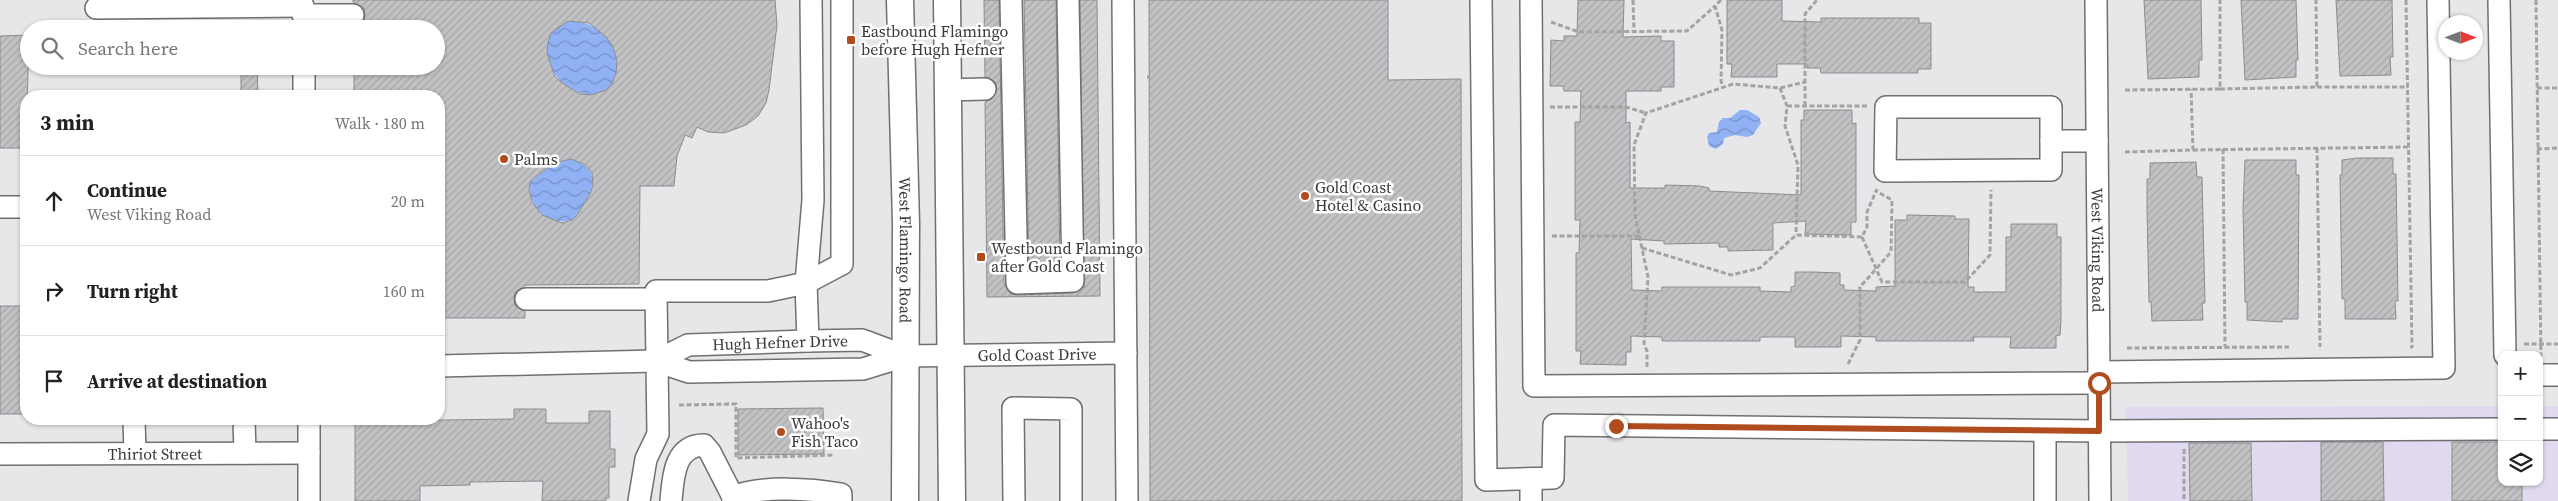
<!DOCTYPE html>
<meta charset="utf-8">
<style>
:root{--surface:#fff;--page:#f6f6f6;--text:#222;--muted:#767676;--line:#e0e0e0}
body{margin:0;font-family:"Source Serif 4",serif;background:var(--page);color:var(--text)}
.controls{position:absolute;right:15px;bottom:15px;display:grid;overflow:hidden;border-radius:10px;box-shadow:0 1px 4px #0004}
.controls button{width:45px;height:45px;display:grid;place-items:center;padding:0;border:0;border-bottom:1px solid var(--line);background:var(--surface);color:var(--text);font:25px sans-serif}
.compass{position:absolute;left:2438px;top:15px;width:45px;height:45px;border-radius:50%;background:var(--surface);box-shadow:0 1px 4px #0004;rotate:90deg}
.stop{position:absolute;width:15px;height:15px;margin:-11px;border:4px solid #b14c1f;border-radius:50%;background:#fff}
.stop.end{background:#b14c1f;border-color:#fff;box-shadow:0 1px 5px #0008}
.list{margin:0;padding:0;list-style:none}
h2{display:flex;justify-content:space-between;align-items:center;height:65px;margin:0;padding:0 20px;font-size:21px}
h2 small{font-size:16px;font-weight:400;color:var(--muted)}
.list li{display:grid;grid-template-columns:32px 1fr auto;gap:15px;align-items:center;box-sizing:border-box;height:90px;padding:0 20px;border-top:1px solid var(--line)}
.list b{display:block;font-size:19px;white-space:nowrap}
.list p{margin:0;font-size:16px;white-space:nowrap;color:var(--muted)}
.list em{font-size:16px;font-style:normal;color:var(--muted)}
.icon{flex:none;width:28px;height:28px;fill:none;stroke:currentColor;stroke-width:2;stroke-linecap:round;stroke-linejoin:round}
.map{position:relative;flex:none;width:2558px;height:501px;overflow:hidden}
.search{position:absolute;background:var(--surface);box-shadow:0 1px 4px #0004;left:20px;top:20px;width:425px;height:55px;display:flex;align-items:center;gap:12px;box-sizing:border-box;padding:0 18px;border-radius:28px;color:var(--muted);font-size:19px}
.panel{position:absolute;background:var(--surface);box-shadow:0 1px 4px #0004;left:20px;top:90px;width:425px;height:335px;border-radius:20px}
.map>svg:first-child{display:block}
.commercial{fill:#e0d9ef}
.water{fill:url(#water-waves)}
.building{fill:url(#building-hatch);stroke:#8c8c8f;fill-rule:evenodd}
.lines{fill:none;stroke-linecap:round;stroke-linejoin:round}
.minor-casing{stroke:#707073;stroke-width:24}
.major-casing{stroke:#707073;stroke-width:29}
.path{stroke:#a3a3a5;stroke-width:3;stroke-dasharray:5 2.5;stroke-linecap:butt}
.minor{stroke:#fff;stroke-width:21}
.major{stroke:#fff;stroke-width:26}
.route{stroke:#b14c1f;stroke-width:6}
.poi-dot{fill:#b14c1f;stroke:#fff;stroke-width:2}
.labels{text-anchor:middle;stroke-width:5;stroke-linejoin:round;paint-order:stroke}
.poi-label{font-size:16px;fill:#39393a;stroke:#fff;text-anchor:start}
.street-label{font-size:16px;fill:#39393a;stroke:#fff}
</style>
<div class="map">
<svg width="2558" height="501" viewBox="0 0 2558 501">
<defs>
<pattern id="water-waves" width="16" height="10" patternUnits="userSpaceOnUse" patternTransform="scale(1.25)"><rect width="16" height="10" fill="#90b1f3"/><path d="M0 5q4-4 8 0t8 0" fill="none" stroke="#7791c6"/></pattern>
<pattern id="building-hatch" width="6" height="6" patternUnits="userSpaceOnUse" patternTransform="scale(1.25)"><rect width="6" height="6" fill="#c2c2c5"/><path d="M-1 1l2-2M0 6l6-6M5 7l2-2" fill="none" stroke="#a7a7aa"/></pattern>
</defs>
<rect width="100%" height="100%" fill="#e7e7ea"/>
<polygon class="commercial" points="2502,406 2502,482 2539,482 2539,406 2558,406 2558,501 2128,501 2126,407"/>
<g class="water">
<path d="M568,21C594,20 618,39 617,68C614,117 543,92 547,46C548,42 549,35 552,32C556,28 563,24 568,21Z"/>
<polygon points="1740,110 1747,110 1759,117 1761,123 1753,135 1747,137 1735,135 1724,138 1723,144 1716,149 1709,146 1707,137 1709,133 1717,132 1719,122 1723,118 1730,118"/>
<path d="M571,159C608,170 590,199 572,220C548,227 527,207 530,182L554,163Z"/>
</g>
<g class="building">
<path d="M353,0H775L777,25L769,90L766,103L758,116L746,125L724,133L708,132L697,127L692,138L685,135L677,156L674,186H640L639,284L526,285L515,292L514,299L515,306L525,311V318H439V96H354V66H436V29H353L364,22L365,15L364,8L353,2ZM568,21L589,23L606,37L612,45L617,60L616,73L612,84L606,90L591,95L580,94L568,87L555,77L547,53L548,42L551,33ZM571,159L586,165L592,173L593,185L590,194L577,215L572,220L562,223L542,215L532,202L529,190L530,182L534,178L554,163Z"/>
<polygon points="984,0 999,0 1004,283 1011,294 1017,295 1073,293 1084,287 1080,0 1097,0 1100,296 987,297 985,102 992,99 997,89 995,82 985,77"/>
<polygon points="1024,0 1056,0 1060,269 1029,270"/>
<polygon points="1149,0 1388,0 1388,80 1461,79 1462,501 1150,501"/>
<polygon points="1578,0 1624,0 1623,37 1661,36 1661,41 1674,41 1674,87 1661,87 1661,91 1626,91 1626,123 1630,122 1630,188 1665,188 1665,185 1700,186 1709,188 1709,191 1801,195 1801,120 1804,120 1804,110 1852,110 1852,124 1856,123 1856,222 1851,222 1851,235 1805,234 1806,221 1773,223 1773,250 1728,251 1728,247 1719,247 1719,243 1664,244 1664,241 1631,239 1632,290 1662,291 1662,287 1760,287 1760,291 1791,292 1791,287 1795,286 1795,272 1813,272 1840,273 1840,285 1844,285 1844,290 1876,291 1876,287 1895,286 1895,220 1907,220 1907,215 1955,216 1955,219 1969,219 1968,287 1974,287 1974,292 2006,292 2006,237 2011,237 2011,224 2057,224 2057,237 2061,237 2061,320 2060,335 2056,336 2056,348 2010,348 2011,337 1973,337 1974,341 1876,341 1876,337 1841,336 1841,347 1795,347 1795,337 1760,337 1760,341 1662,341 1662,337 1631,336 1631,352 1626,352 1626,365 1580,364 1581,351 1576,351 1576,253 1579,253 1580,220 1575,220 1575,122 1580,122 1581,91 1564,91 1563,86 1550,86 1551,40 1564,41 1564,36 1577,36"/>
<polygon points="1727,0 1782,0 1782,21 1821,22 1821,18 1919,18 1919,23 1931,23 1931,69 1918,69 1918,73 1821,73 1820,68 1807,68 1807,64 1777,64 1777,77 1731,77 1732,64 1727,64"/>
<polygon points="2144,0 2201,0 2202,60 2199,60 2199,77 2148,79"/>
<polygon points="2241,0 2296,0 2298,60 2296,60 2296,77 2245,80"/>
<polygon points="2336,0 2392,0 2393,57 2390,57 2391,75 2340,76"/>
<polygon points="29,35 26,148 0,148 0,36"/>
<polygon points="241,66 257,66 258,96 241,96"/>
<polygon points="2357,158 2393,158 2393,174 2396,174 2398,301 2395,301 2396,319 2345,319 2345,299 2342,299 2340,175 2342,175 2342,160"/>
<polygon points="2245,160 2296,160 2296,175 2299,175 2298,319 2282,319 2282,322 2247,320 2247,302 2245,302 2243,208"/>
<polygon points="2196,162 2197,177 2202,177 2205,303 2202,303 2203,320 2152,321 2151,302 2149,302 2147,209 2147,179 2150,179 2150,163"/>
<rect x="0" y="306" width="26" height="108"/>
<polygon points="823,408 824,454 738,455 738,409"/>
<polygon points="514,409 546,409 546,423 589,423 589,411 610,411 610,449 615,449 615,467 609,467 609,498 606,498 606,501 542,501 543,481 470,482 470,485 420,486 420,501 355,501 355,419 371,419 371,421 514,419"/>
<polygon points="2321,442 2383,442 2384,501 2321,501"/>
<polygon points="2452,442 2502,442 2502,482 2522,482 2522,501 2452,501"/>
<polygon points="2189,443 2251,443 2252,501 2190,501"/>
</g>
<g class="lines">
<defs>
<g id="minor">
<polyline points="1011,0 1017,283 1073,281 1068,0"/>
<polyline points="1123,0 1127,501"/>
<polyline points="1481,0 1486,480 1553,478 1554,425 2099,431 2502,429"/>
<polyline points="1531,0 1534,386 2099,383"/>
<path id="s1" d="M2096,0L2100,501"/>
<polyline points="2499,0 2505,355"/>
<polyline points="96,8 303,6"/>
<polyline points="303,15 353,15"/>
<polyline points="304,66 304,96"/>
<polyline points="947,90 985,89"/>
<polygon points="1886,107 2051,107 2051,170 1885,171"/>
<polyline points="2051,141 2097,141"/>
<polyline points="0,207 26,207"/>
<polyline points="526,299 656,299"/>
<polyline points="808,341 806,283 813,200 811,0"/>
<path id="s2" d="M656,361L688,345L808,341L862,340L905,356"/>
<path id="s3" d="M439,366L656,361L689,372L863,369L905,356L1126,353"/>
<polyline points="2099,372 2444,368 2438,0"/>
<polyline points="2539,375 2558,375"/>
<polyline points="134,419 135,453"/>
<polyline points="244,419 245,453"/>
<polyline points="309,419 309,501"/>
<polyline points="2539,429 2558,429"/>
<polyline points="2045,431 2045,501"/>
<path id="s4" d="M0,454L309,453"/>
<polyline points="1531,479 1531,501"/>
<polyline points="639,501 646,459 658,434 656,291 768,291 806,283 842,264 842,0"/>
<path d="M671,501C673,478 674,445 704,445L710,452L733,497"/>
<path d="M733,501V497C760,485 813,489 841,494V501"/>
<polyline points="1014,501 1013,408 1071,409 1071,501"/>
</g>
<g id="major">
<path id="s5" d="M900,0L906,223L905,501"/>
<polyline points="947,0 952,501"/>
</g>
</defs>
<use href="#minor" class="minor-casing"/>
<use href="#major" class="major-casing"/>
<g class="path">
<polyline points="1633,0 1634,31"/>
<polyline points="1721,0 1715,6 1722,30 1721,81 1723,88"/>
<polyline points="2406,0 2412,347 2410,347"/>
<polyline points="2536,0 2541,357"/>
<polyline points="1551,22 1579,32 1687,31 1715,6"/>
<polyline points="1147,77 1149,77"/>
<polyline points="2317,87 2408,87"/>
<polyline points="1780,88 1787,106 1785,126 1798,165 1796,235"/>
<polyline points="2537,88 2558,88"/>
<polyline points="2220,89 2317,87 2316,0"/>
<polyline points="2125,90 2220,89 2220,0"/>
<polyline points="1787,106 1867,106"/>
<polyline points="1805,106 1805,14 1817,0"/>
<polyline points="1550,107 1626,107 1646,113"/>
<polyline points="2317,148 2320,347"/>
<polyline points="2223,149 2225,347"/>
<polyline points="2537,149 2558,148"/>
<polyline points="2193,150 2408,147"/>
<polyline points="2125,152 2193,150 2191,89"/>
<polyline points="1552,236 1639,236"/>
<polyline points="1862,237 1882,282 1965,282 1990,255 1991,190"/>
<polyline points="1642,248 1731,275 1760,268 1796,235 1862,237 1867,227 1867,212 1877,189"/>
<polyline points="2524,344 2558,344"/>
<polyline points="2127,348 2289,347"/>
<polyline points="1848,364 1860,340 1860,287 1891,252 1892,200 1876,191"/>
<polyline points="1647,367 1647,351 1644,344 1648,277 1635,215 1634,145 1646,113 1733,84 1780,88 1805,82"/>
<polyline points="1149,382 1150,382"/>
<polyline points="679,405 736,404 736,458 835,455"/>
<polyline points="2184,449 2184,501"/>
</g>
<use href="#minor" class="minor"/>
<use href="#major" class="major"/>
</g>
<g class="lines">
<polyline class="route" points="1616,426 2099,431 2099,383"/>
</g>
<g class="poi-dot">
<rect x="846" y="35" width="10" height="10" rx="2.5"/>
<circle cx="504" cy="159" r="5"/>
<circle cx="1305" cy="196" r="5"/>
<rect x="976" y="252" width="10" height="10" rx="2.5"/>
<circle cx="781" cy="432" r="5"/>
</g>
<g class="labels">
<g class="poi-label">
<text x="861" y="37">Eastbound Flamingo<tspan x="861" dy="18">before Hugh Hefner</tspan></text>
<text x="514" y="165">Palms</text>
<text x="1315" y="193">Gold Coast<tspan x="1315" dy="18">Hotel &amp; Casino</tspan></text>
<text x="991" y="254">Westbound Flamingo<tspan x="991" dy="18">after Gold Coast</tspan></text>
<text x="791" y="429">Wahoo's<tspan x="791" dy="18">Fish Taco</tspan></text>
</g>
<g class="street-label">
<text dy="6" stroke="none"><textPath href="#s5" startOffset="250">West Flamingo Road</textPath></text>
<text dy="6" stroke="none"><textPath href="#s1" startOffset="250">West Viking Road</textPath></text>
<text dy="6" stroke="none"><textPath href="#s2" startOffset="128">Hugh Hefner Drive</textPath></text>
<text dy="6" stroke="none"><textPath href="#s3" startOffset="602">Gold Coast Drive</textPath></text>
<text dy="6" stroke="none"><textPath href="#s4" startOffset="155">Thiriot Street</textPath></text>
</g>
</g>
</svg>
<div class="controls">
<button>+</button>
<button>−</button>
<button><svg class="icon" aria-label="layers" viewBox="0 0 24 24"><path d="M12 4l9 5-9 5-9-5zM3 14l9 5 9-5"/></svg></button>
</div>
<svg class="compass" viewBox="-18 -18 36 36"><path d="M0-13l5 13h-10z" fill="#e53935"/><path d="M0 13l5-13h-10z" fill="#767676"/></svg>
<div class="stop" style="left:2099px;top:383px"></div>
<div class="stop end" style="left:1616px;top:426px"></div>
<div class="search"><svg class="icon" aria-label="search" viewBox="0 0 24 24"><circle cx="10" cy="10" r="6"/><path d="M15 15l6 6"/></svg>Search here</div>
<section class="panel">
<h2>3 min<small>Walk · 180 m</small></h2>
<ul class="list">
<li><svg class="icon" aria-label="ahead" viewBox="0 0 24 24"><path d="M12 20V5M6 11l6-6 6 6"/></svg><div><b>Continue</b><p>West Viking Road</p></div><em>20 m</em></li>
<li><svg class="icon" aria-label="right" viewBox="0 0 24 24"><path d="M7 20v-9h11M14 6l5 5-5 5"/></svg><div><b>Turn right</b></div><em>160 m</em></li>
<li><svg class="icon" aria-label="arrive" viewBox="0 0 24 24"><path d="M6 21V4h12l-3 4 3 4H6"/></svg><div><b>Arrive at destination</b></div></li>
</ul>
</section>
</div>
